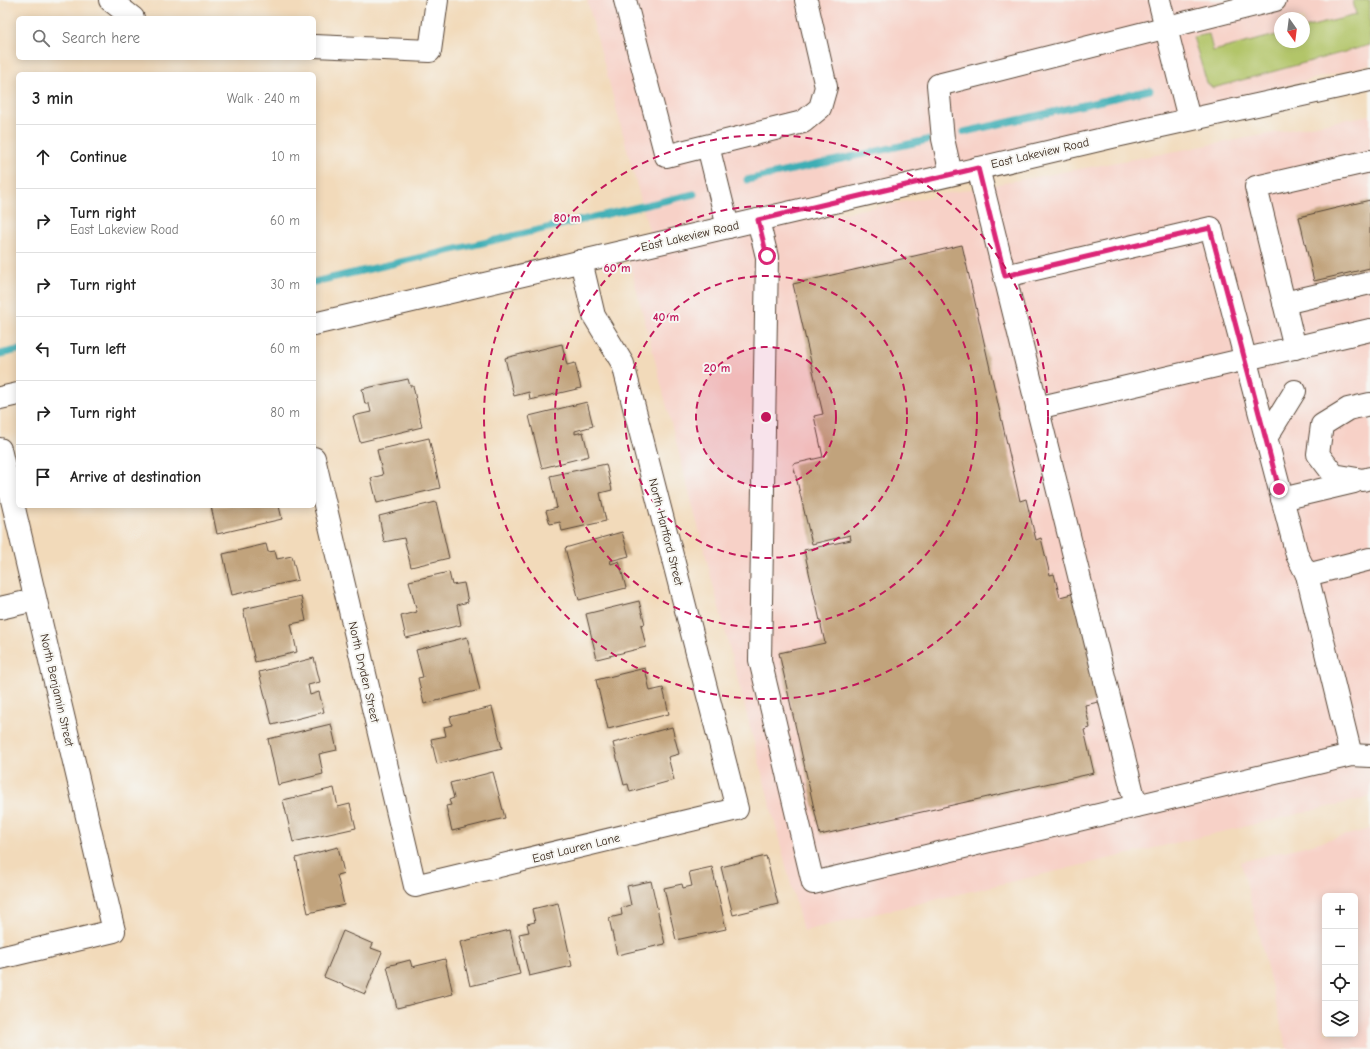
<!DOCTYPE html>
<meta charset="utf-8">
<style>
:root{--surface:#fff;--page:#f2f2f2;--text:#222;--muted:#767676;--line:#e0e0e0}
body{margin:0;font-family:"Comic Neue",sans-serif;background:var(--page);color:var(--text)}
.controls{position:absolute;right:12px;bottom:12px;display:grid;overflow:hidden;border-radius:6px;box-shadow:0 2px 10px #0003}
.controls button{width:36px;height:36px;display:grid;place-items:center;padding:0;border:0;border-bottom:1px solid var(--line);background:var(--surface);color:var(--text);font:20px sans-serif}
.compass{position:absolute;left:1274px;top:12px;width:36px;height:36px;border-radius:50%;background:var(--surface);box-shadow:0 2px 10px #0003;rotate:166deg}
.stop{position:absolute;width:12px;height:12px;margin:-9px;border:3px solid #db2777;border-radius:50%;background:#fff}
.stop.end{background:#db2777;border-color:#fff;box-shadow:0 1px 4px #0008}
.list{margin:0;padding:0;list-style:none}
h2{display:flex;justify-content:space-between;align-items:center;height:52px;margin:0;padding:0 16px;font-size:17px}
h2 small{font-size:13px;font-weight:400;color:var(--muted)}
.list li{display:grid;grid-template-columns:26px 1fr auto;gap:12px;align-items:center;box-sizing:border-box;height:64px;padding:0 16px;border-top:1px solid var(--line)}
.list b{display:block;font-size:15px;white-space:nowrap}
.list p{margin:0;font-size:13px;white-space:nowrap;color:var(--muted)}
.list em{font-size:13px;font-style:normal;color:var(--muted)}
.icon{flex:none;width:22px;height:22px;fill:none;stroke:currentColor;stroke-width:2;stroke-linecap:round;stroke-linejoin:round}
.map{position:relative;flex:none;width:1370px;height:1049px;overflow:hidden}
.search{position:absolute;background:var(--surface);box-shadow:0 2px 10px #0003;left:16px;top:16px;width:300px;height:44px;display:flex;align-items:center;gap:10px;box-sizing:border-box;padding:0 14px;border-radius:6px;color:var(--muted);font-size:15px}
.panel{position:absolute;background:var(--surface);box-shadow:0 2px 10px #0003;left:16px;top:72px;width:300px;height:436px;border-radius:6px}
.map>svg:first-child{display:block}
.built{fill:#f7d1c7;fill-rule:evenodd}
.green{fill:#b2c569;stroke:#767844}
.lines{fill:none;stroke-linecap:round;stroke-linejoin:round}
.stream{stroke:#3daeb5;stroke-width:7}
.building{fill:#c1a37c}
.minor-casing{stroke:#564435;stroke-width:24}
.minor{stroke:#fff;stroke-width:22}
.route{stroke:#db2777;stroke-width:5}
.ring{fill:none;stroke:#c2185b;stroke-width:2;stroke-dasharray:7 5}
.labels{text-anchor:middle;stroke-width:4;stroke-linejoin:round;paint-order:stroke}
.street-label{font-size:12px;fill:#3b2a1e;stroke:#f6f6f2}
.centre{fill:#c2185b;stroke:#f6f6f2;stroke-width:2}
.ring-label{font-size:12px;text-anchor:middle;font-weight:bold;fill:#c2185b;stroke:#f6f6f2;stroke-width:4;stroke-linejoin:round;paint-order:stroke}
</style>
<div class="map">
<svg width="1370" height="1049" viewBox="0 0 1370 1049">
<rect width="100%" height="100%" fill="#f6f6f2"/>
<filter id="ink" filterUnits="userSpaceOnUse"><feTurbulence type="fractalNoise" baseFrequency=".025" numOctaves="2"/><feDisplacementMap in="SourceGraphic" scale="8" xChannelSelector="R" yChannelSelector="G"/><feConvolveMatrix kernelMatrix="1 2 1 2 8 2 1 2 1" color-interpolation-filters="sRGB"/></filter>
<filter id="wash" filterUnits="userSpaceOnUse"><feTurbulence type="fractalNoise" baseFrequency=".012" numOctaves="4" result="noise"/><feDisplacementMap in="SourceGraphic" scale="16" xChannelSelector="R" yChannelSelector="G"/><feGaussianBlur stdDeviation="0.9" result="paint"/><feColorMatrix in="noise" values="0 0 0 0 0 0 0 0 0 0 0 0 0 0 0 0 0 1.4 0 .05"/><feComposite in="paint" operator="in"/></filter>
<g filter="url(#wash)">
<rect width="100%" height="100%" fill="#f2daba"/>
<g class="built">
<path d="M587,0H1370V65L652,242ZM1280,18H1304V42H1280Z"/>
<polygon points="1370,115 1370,797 803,931 627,253"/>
<path d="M1370,829V1049H1287L1241,862ZM1325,896H1355V1034H1325Z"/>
</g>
<polygon class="green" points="1353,0 1370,0 1370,45 1213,88 1207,83 1193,37 1209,34 1213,51 1280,34 1280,42 1304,42 1304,28 1356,15"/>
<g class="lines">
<g class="stream">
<polyline points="964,132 1150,90"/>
<polyline points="747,180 927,140"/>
<polyline points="314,282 694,194"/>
<polyline points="0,354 18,350"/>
</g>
</g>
<g id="blocks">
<g class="building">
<polygon points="1370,200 1370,268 1314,281 1299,217"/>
<polygon points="962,245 1020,501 1026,499 1036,540 1041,538 1050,575 1054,574 1060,597 1079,592 1103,701 1085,705 1090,728 1084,730 1094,773 820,835 779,653 825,643 804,550 851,540 850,535 812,544 793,464 823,457 814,416 823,414 793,284"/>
<polygon points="562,344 567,365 575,363 581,388 530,400 529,392 514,396 505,358"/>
<polygon points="408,379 410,386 413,386 422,427 360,442 353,416 371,412 369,404 365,404 362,389"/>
<polygon points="587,402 593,426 575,431 575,434 583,432 589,456 542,468 529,416"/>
<polygon points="429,438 440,488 377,503 371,478 383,475 377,450"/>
<polygon points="606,464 612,490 600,493 606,521 562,531 560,522 550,524 546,511 557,508 550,476"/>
<polygon points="436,502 449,558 411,567 404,538 384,542 379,516"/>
<polygon points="211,506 279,506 282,519 217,534"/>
<polygon points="622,532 629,556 610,561 611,564 619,561 626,588 579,600 565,548"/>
<polygon points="266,544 268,552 275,551 277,559 292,556 298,580 232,595 223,554"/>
<polygon points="449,572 452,585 464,583 468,602 457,605 461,625 406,638 401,616 417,612 409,581"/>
<polygon points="301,596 306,621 291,624 297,652 255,662 243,609"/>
<polygon points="639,601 645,624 641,625 646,647 597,659 586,614"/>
<polygon points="467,637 480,690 424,704 418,678 423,677 416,650"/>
<polygon points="314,658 320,682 308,685 310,695 319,692 324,712 272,725 259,672"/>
<polygon points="645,668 650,691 663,688 669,714 608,729 596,680"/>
<polygon points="492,707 502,748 437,764 431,739 446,736 444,727 452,725 450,717"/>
<polygon points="331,724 337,750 319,754 323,774 278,785 268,739"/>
<polygon points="672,727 679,754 668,757 674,780 630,792 628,784 624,785 613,743"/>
<polygon points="493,772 505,818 452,831 446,806 451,805 449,800 454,798 450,783"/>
<polygon points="334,788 338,807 350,804 356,828 293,842 283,800"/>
<polygon points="338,847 344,873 337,875 344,905 308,913 296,858"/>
<polygon points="766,856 778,904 733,915 721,867"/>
<polygon points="712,867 726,929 676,940 664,888 682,884 683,888 692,886 689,872"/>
<polygon points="651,881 665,944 617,955 609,918 622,915 621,908 631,905 627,886"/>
<polygon points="558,903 572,966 529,976 519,934 529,932 527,924 535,922 532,909"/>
<polygon points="510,930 520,974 470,986 460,942"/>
<polygon points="343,931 373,944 371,948 382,952 365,994 324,977"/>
<polygon points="445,959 453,994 397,1008 387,966 410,960 412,967"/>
</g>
</g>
</g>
<g filter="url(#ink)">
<use href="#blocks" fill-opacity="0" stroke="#564435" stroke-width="1"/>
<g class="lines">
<defs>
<g id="minor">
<polyline points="110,0 133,18"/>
<polyline points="625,0 666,156 803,122 820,108 826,87 806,0"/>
<polyline points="1159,0 1189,119"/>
<polyline points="314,46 430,51 437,0"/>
<polyline points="708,146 728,227"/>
<polyline points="978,168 1136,806"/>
<polyline points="951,174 943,139 938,85 1275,0"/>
<polyline points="758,220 767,257 760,660 813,883 1351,755 1370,756"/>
<polyline points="1005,276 1211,228 1297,555 1307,575 1351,755"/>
<polyline points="1284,303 1370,283"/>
<polyline points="314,324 1116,136 1370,80"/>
<polyline points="1295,348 1256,187 1370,161"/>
<polyline points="0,398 18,394"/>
<polyline points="1370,404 1348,409 1322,425 1318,454 1334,475 1363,480 1370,478"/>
<polyline points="1037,408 1370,330"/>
<polyline points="1266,438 1295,391"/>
<polyline points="0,449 114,931 0,958"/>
<polyline points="314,458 415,886 737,809 623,364 594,316 581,261"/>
<polyline points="1282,499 1354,482"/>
<polyline points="1307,575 1370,559"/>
<polyline points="0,608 35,600"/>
</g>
</defs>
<use href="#minor" class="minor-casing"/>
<use href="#minor" class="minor"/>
</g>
</g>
<g class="lines" filter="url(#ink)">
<polyline class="route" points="767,256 758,220 978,168 1005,276 1210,228 1279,489"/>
</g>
<circle cx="766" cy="417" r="70" fill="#c2185b" fill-opacity=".12"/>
<g class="ring">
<circle cx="766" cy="417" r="70"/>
<circle cx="766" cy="417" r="141"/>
<circle cx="766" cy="417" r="211"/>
<circle cx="766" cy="417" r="282"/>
</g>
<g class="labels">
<g class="street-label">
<text transform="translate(1040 153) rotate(-13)" y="4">East Lakeview Road</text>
<text transform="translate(690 236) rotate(-13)" y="4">East Lakeview Road</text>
<text transform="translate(666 532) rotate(76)" y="4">North Hartford Street</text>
<text transform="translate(364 672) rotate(77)" y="4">North Dryden Street</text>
<text transform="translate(57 690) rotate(77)" y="4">North Benjamin Street</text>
<text transform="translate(576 848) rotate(-14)" y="4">East Lauren Lane</text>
</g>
</g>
<circle cx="766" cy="417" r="6" class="centre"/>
<g class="ring-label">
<text x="567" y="222">80 m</text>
<text x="617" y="272">60 m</text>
<text x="666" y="321">40 m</text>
<text x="717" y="372">20 m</text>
</g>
</svg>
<div class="controls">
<button>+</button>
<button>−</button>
<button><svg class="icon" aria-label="locate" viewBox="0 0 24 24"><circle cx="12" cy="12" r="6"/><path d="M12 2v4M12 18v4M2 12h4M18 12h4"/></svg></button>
<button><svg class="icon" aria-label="layers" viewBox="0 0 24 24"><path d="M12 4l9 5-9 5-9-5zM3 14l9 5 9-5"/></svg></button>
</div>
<svg class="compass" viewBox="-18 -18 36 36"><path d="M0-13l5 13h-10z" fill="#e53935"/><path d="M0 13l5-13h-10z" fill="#767676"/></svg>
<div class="stop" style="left:767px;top:256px"></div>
<div class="stop end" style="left:1279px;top:489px"></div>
<div class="search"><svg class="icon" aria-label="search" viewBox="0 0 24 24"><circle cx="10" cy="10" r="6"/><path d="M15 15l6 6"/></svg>Search here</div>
<section class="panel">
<h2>3 min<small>Walk · 240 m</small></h2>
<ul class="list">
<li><svg class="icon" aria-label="ahead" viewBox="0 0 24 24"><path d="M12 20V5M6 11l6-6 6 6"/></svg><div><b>Continue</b></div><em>10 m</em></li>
<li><svg class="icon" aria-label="right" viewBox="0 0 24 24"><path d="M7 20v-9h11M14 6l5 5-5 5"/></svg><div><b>Turn right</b><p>East Lakeview Road</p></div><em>60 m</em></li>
<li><svg class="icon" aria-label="right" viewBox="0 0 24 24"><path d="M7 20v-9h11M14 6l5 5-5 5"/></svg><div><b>Turn right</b></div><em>30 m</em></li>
<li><svg class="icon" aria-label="left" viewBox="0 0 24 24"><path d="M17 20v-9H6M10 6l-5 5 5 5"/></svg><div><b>Turn left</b></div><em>60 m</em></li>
<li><svg class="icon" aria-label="right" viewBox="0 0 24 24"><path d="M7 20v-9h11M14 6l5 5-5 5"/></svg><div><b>Turn right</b></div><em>80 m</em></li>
<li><svg class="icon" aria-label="arrive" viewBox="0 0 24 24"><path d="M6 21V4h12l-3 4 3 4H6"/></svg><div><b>Arrive at destination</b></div></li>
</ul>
</section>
</div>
